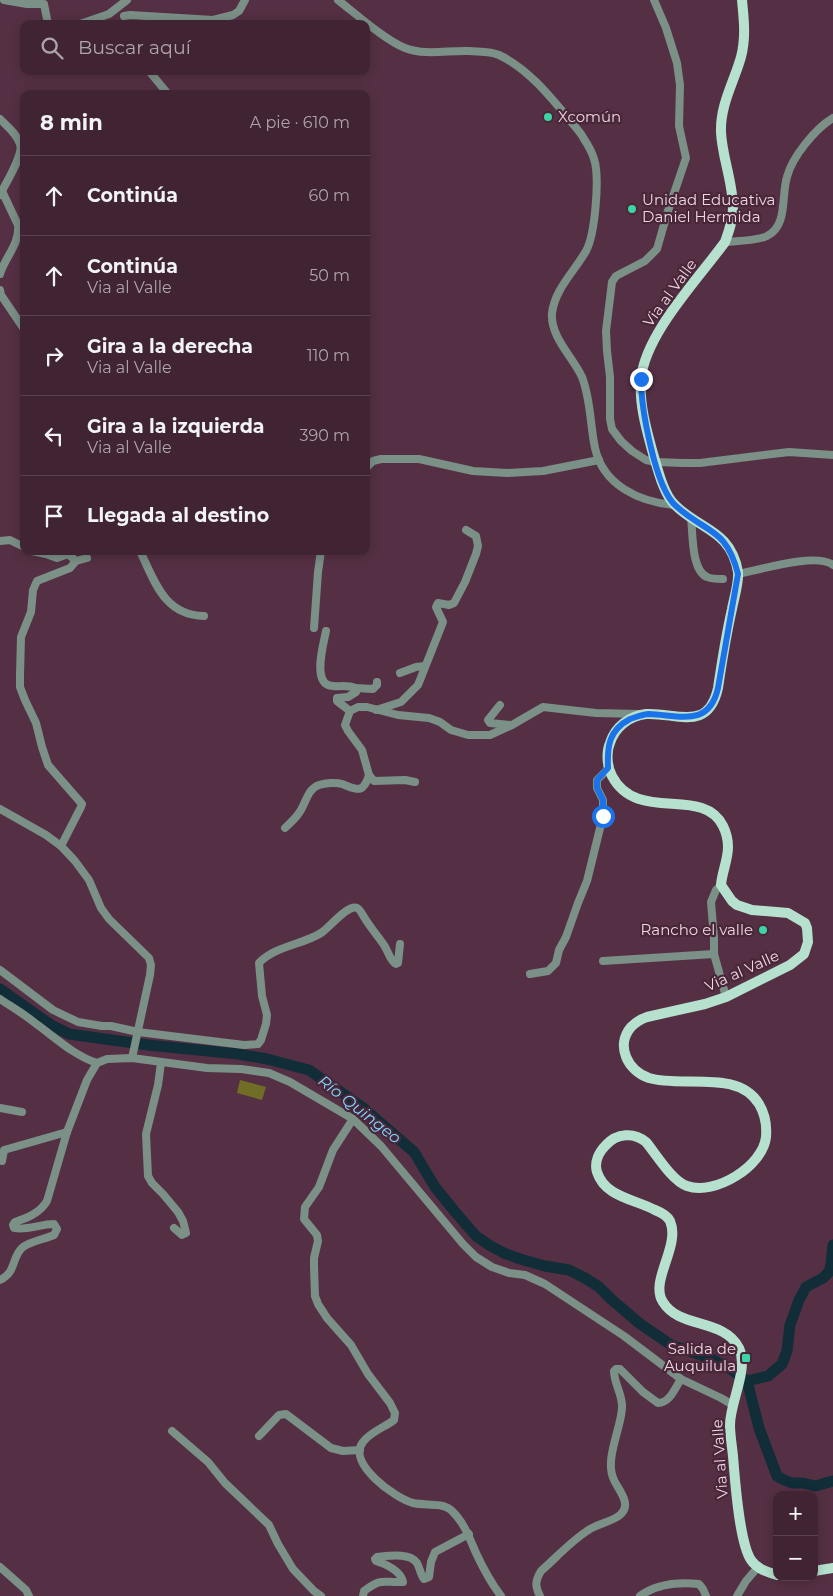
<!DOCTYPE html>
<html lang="es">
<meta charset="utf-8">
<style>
:root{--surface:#402433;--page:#472c3b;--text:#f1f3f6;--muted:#aea4ac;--line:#59414e}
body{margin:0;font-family:Montserrat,sans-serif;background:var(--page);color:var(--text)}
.controls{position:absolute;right:15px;bottom:15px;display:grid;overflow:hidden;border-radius:10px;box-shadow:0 2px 12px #0003}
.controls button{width:45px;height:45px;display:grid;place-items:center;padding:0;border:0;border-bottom:1px solid var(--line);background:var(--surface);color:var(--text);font:25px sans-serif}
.stop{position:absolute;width:15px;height:15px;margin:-11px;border:4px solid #1a73e8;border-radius:50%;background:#fff}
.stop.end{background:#1a73e8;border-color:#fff;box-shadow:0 1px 5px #0008}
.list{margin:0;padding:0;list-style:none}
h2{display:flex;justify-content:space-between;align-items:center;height:65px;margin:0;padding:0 20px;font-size:21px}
h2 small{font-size:16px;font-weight:400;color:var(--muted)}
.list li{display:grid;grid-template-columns:32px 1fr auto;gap:15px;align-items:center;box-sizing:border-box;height:80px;padding:0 20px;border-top:1px solid var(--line)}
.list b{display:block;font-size:19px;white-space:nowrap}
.list p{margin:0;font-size:16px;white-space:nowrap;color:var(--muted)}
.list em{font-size:16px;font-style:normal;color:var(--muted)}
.icon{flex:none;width:28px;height:28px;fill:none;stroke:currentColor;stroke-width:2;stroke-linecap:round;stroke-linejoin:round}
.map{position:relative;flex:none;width:833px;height:1596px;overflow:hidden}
.search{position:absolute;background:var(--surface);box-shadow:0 2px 12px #0003;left:20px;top:20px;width:350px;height:55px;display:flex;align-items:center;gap:12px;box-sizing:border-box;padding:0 18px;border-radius:10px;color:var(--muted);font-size:19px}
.panel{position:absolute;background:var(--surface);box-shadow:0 2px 12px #0003;left:20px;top:90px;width:350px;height:465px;border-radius:10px}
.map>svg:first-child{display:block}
.green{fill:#706d27}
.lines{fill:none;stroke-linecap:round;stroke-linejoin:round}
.river{stroke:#112d38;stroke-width:11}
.minor{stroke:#7b9087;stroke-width:8}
.major{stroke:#b7e1cf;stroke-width:10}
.route{stroke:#1a73e8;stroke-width:6}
.poi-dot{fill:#3cd4a4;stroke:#4a263a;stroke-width:2}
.labels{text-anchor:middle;stroke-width:4.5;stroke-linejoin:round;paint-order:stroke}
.poi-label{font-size:15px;fill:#edd6e1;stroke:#4a263a;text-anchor:start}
.street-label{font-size:15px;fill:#edd6e1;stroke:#4a263a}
.water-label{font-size:16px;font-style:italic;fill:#7bd7fd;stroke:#4a263a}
</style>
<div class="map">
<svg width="833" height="1596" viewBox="0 0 833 1596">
<rect width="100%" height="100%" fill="#553044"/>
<polygon class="green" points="240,1080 266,1087 262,1100 237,1093"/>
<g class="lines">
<g class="river">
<polyline points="0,989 51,1025 69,1034 148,1045 238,1054 267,1059 309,1070 362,1107 414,1152 435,1187 456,1213 476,1236 489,1245 504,1253 520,1259 545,1266 569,1270 585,1278 599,1287 611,1299 639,1323 671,1345 710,1358 732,1370 747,1381 768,1376 782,1364 787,1351 790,1325 799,1300 806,1287 823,1278 829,1272 831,1264 833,1245"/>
<polyline points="747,1381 759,1428 777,1476 782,1479 792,1483 803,1483 815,1486 833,1481"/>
</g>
<g class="minor">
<polyline points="4,0 27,4 44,4 48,24"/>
<path d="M338,0C356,14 385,40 405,48C426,56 448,50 469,51C479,52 490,51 499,55C527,68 549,95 568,118C573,125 580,131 584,139C588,145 592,152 594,159C600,177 595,235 586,251C574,272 555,289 552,313C550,337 573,357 582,377C591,400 590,425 595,448C603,485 639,502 674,505"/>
<polyline points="654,0 666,28 677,63 680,85 679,126 686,158 667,214 657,249 645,261 616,276 612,282 606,331 607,351 610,377 610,419 612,429 621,441 632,451 646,460 656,462 683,463 700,463 789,452 833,455"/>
<polyline points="124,16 130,15 213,20 233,15 239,11 245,0"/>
<polyline points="80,24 109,14 127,0"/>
<polyline points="149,71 168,94"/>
<path d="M0,119C7,126 17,134 20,144C24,155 5,184 0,195"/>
<path d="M725,242C736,241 757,241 767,236C788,226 781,196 787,177C792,157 815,129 833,118"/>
<path d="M0,274C5,257 20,244 18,225L2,191"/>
<polyline points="0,290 1,295 24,329"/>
<polyline points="366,468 373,461 381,459 419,459 473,471 507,473 543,471 599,460"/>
<path d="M691,517C693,533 691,570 707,577C711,579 719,579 723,579"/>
<polyline points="0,541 10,540 24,547"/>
<polyline points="32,551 46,554 57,558 68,554 76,561"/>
<path d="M140,551C155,582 164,615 204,616"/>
<path d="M738,574C759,570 817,552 833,565"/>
<polyline points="314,628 318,572 321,551"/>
<path d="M326,631C324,642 313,679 328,685C336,688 346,684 355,688L356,692L348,697L337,698V701L350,711"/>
<polyline points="400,673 416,667 425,666"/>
<polyline points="355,688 373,689 377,685 377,682"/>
<polyline points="500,705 488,720 490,723 510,725"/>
<polyline points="376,710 401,702 418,685 443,622 436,607 438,603 449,605 454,603 465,582 476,554 478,546 476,536 466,530"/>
<polyline points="415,782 405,780 374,781 369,775 362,750 348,731 345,725 350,711 358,707 367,707 398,715 429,718 440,722 451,730 468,735 490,735 512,725 543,707 596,713 639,714"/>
<polyline points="0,809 46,835 61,846 75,861 89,880 101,908 109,919 149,958 151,965 150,975 132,1058"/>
<path d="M285,828C290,823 295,819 299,813C306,804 307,789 319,785C325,783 336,782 342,784C356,789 363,795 369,775"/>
<polyline points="61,846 81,807 82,804 48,765 42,747 36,723 25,700 20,687 20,675 21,637 31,612 33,590 37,581 70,568 76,561 87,558"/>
<polyline points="714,954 726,997"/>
<polyline points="603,961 714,954 714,938 711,902 716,890 721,885"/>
<path d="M0,970L53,1010L78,1022L102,1026H111L138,1032L244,1045L258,1044L261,1040L266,1024L267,1015L262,996L259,963C275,946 302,945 321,933C329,928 348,904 357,908C360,909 362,914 364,917C370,927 377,935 384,945C388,951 390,961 396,964L398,963L400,944"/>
<polyline points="530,974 548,971 556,963 559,950 566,937 578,903 587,881 603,816 603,800 597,788 597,780 609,768"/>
<path d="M0,999C12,1007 24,1014 35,1023C56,1038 73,1055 97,1063"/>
<polyline points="161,1063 158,1085 146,1134 148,1176 152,1183 163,1194 178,1212 183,1221 186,1233 182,1235 174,1228"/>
<polyline points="0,1108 22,1112"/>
<path d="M353,1119L333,1150L319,1187L305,1207L304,1219L317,1235L318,1241L314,1258V1266L315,1296L318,1304L327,1318L351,1345L368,1374L390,1403L395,1413L394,1420C385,1427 370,1432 363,1442C346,1463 396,1499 413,1503C425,1506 441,1502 451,1510C464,1522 469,1537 476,1553C483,1568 491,1583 501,1596"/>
<polyline points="2,1161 4,1150 67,1132"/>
<path d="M0,1280C17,1272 11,1257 23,1247C31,1241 45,1239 54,1235L57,1229L54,1224C41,1224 25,1231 14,1228L13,1225L15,1222C27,1218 40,1213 47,1201L67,1132L87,1080L97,1063L107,1059L132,1058L207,1068L241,1069L269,1073L290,1082L353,1119L381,1146L463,1244L476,1257L492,1267L509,1273L525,1275L545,1284L624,1336L681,1379L721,1398L733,1405"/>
<polyline points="172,1431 208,1462 225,1483 269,1525 278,1544 293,1569 314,1591 321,1596"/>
<polyline points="259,1436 279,1415 286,1414 331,1448 343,1451 360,1450"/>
<polyline points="0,1567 26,1590 29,1596"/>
<path d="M363,1596L364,1591C383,1577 383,1583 403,1582C401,1571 386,1564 376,1561L375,1559L377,1557C388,1556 410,1552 417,1563C420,1568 420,1574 424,1579L429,1577L431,1562L435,1552L469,1534"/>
<path d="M540,1596C535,1586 535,1581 541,1571C556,1558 570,1542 587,1531C596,1524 615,1521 621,1514C632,1504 618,1489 614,1480C604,1460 621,1429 622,1408C623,1395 614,1384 614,1371L616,1369H620L643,1392L658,1403C670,1403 675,1388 681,1379"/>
<path d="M640,1596C656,1584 679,1582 699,1584L703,1589L706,1596"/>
<polyline points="737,1596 746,1581 758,1567"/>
</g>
<g class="major">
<path d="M742,0C744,20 746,38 741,57C734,82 720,105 721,132C722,157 733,182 733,208C733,220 729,231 725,242C699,278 645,334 641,379C639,403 646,428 652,450C657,466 663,494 675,505C700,530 731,530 738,572C739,583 734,598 732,609C726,635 722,661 718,688C708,733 676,712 646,714C629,716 615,727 610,743C606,752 607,767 612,776C637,824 703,785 723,826C726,832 728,840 728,847C728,860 722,872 721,885L732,901L737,905L752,910L788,913L805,923L807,928L808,942L804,954L790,965L726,997L705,1004L647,1017C641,1019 636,1022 631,1027C615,1046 628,1071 649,1078C682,1088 738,1069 759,1104C765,1114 767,1125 766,1137C763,1166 715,1196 687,1186C672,1181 656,1154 646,1142C634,1132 617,1133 606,1145C599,1152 594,1162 597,1172C605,1197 634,1199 655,1210C660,1212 667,1215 670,1221C681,1246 649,1281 663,1302C679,1329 724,1318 739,1348C749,1369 730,1402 730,1425C730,1435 732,1446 733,1456C735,1479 739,1542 751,1560C757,1569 767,1572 777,1575"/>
<polyline points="814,1571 833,1568"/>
</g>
</g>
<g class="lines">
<path class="route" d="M603,816V800L597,788V780L608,768C607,746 609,730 630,719C636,717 643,714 649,714C679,715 709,728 718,688L738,574C726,527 707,534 676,506C655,488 641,407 641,379"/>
</g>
<g class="poi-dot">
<circle cx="548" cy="117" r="5"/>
<circle cx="632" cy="209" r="5"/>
<circle cx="763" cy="930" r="5"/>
<rect x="741" y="1353" width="10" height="10" rx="2.5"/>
</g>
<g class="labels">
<g class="poi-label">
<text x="558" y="122">Xcomún</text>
<text x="642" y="205">Unidad Educativa<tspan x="642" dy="17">Daniel Hermida</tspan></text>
<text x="753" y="935" text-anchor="end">Rancho el valle</text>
<text x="736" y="1354" text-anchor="end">Salida de<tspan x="736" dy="17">Auquilula</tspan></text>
</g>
<g class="street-label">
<text transform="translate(670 293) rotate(-54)" y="5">Via al Valle</text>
<text transform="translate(742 971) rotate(-24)" y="5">Via al Valle</text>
<text transform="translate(720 1459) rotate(-94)" y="5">Via al Valle</text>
</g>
<g class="water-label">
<text transform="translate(360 1109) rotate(38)" y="6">Río Quingeo</text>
</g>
</g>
</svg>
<div class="controls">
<button>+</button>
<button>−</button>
</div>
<div class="stop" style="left:603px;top:816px"></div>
<div class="stop end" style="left:641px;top:379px"></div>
<div class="search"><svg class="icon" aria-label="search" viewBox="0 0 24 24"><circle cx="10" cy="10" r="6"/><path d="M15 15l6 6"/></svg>Buscar aquí</div>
<section class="panel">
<h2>8 min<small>A pie · 610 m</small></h2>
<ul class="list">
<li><svg class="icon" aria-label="ahead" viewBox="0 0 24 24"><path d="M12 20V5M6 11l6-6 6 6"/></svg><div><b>Continúa</b></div><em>60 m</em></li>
<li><svg class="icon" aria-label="ahead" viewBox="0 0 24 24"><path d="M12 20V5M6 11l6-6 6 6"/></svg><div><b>Continúa</b><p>Via al Valle</p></div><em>50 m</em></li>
<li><svg class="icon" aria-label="right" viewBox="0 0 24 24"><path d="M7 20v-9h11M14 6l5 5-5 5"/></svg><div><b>Gira a la derecha</b><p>Via al Valle</p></div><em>110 m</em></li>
<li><svg class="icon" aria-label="left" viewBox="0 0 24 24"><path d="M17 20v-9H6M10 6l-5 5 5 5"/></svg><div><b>Gira a la izquierda</b><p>Via al Valle</p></div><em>390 m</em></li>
<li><svg class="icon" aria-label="arrive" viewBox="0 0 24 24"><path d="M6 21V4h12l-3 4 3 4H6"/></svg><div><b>Llegada al destino</b></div></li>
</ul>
</section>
</div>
